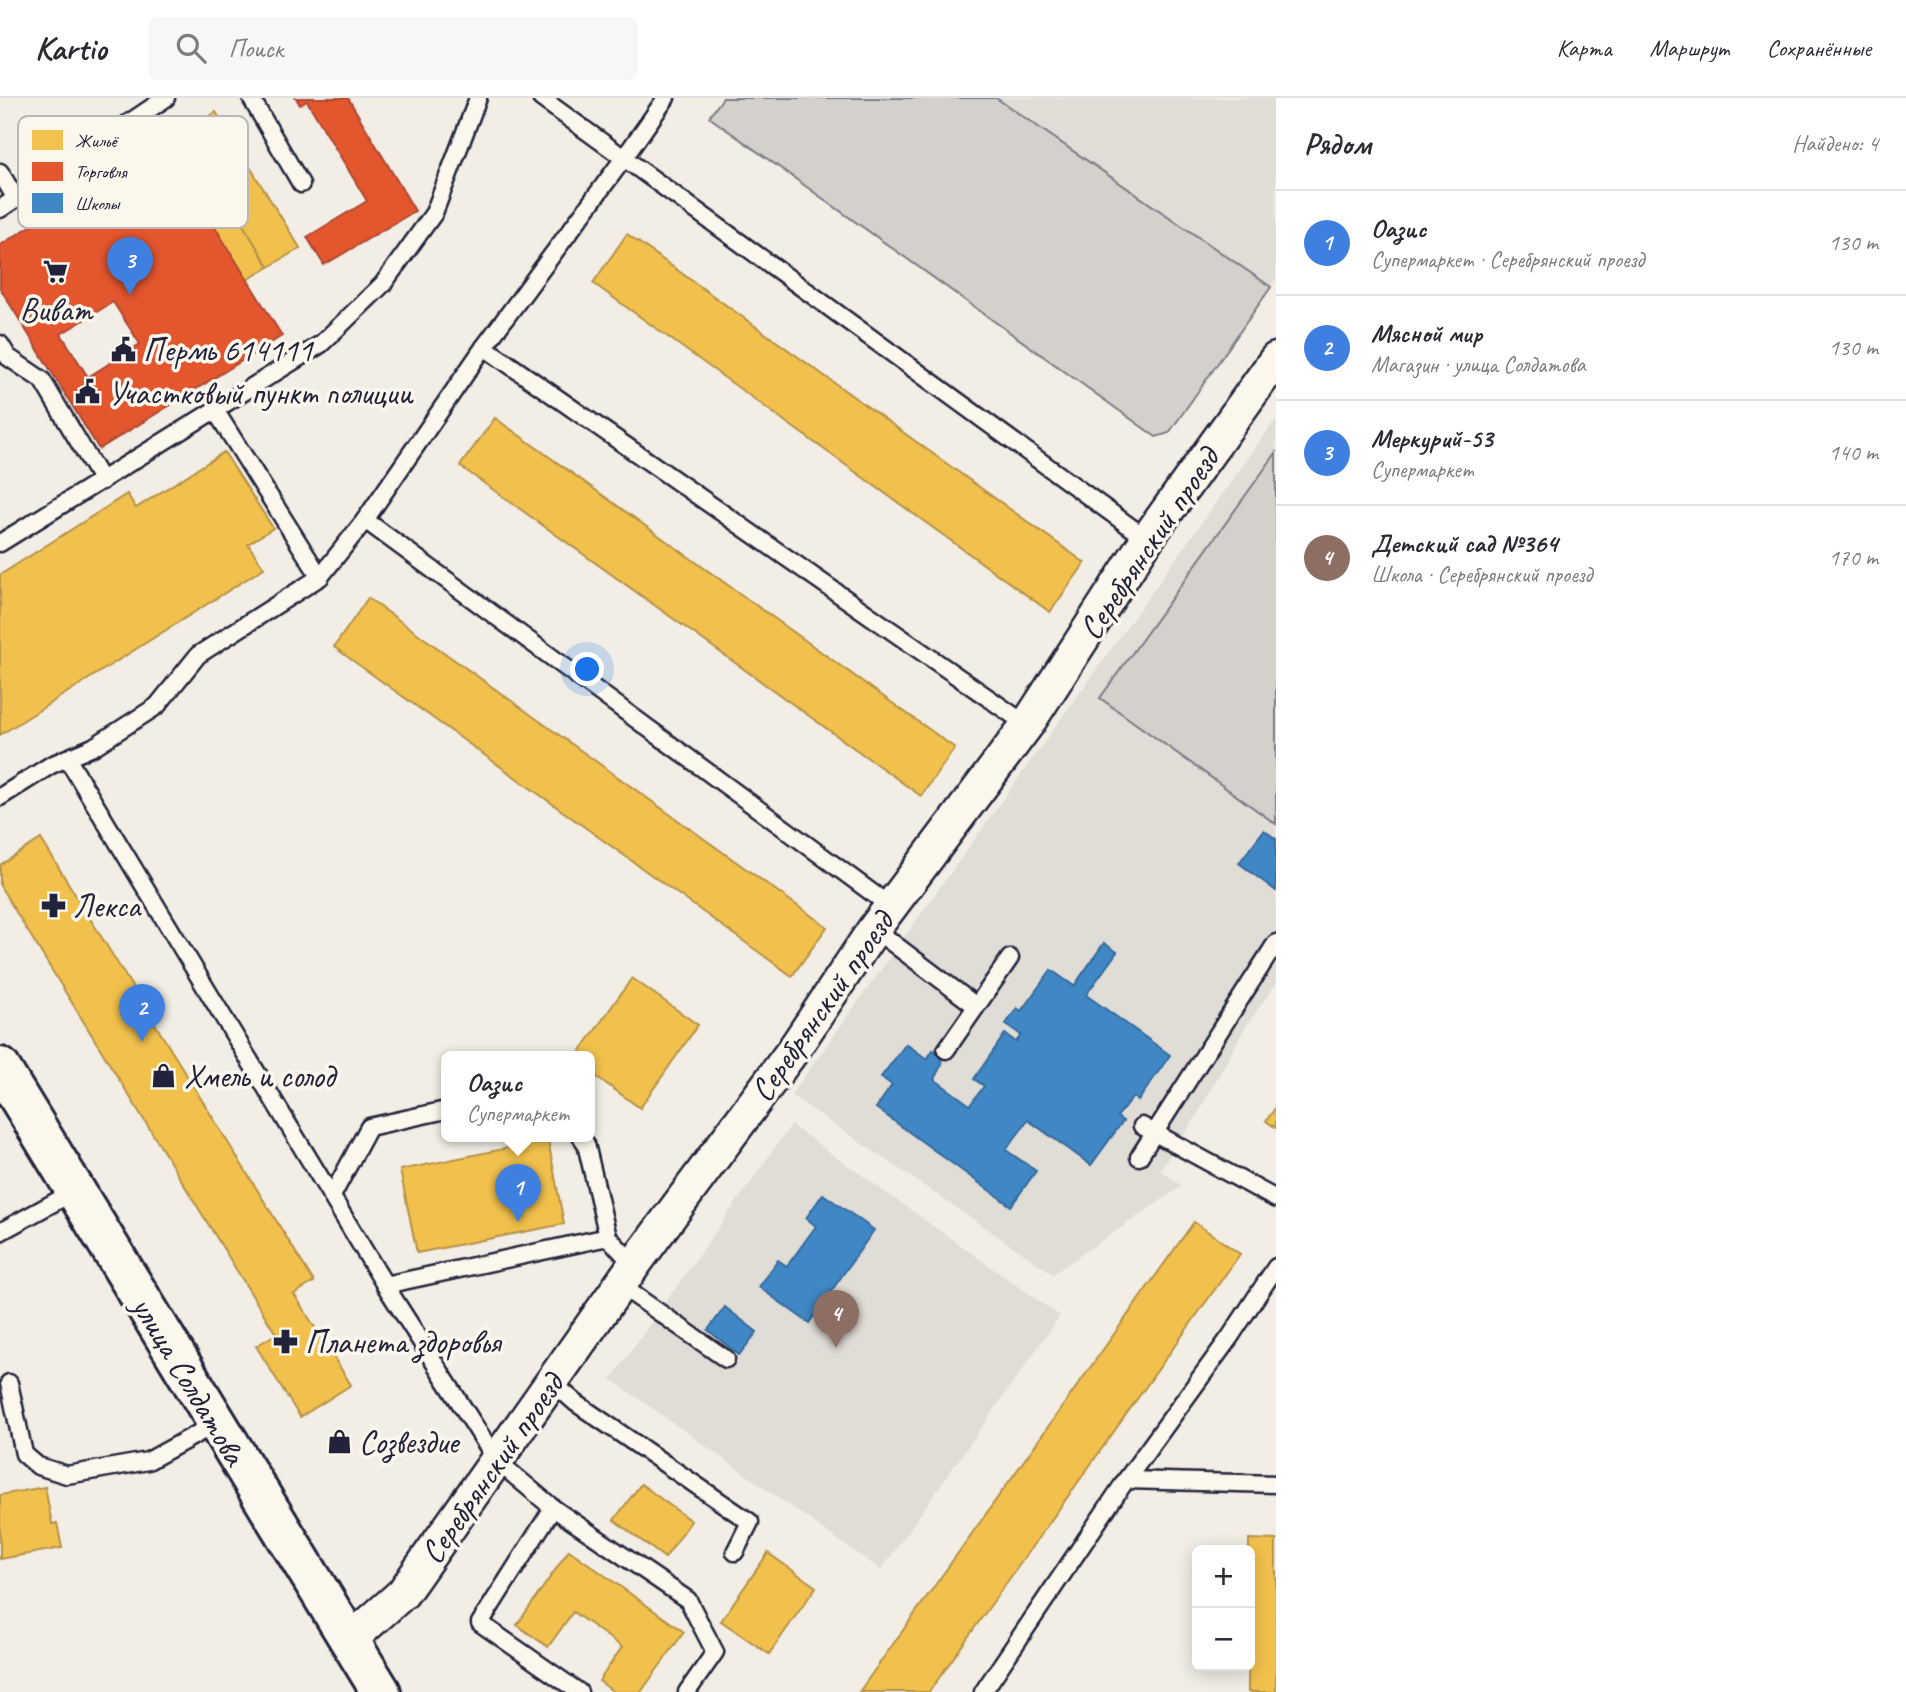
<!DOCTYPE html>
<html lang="ru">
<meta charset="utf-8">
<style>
:root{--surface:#fff;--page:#f7f7f7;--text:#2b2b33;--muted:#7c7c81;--line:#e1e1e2;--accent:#7c3aed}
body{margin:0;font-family:Caveat,sans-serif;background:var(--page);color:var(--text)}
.controls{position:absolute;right:21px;bottom:21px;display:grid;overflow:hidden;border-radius:10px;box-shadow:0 4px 18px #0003}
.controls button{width:63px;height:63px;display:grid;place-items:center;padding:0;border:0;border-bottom:2px solid var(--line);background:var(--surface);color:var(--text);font:35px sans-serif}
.you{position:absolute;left:588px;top:572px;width:24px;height:24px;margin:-18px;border:5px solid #fff;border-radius:50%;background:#1a73e8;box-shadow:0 0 0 10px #1a73e833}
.badge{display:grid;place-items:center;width:46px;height:46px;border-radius:50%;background:var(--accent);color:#fff;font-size:23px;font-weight:700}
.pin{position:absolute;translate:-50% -58px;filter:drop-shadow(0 2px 4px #0008)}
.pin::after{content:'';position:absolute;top:37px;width:24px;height:21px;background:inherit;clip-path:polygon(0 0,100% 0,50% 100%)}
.popup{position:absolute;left:441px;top:953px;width:154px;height:91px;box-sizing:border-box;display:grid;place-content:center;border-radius:10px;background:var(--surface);filter:drop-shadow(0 2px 5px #0005);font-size:23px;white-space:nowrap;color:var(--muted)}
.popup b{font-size:26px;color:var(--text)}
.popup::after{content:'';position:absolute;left:50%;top:100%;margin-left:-14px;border:14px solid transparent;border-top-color:var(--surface)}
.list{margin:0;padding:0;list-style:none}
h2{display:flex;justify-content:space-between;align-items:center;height:91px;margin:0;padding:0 28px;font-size:30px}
h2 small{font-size:23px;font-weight:400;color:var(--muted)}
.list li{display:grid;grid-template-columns:46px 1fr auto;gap:21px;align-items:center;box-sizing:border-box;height:105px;padding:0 28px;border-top:2px solid var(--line)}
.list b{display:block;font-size:26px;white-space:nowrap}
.list p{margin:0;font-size:23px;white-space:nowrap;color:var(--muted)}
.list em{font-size:23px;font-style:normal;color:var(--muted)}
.icon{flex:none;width:38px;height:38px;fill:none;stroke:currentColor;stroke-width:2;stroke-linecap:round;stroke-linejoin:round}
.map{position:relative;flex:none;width:1276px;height:1594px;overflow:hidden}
header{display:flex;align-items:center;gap:42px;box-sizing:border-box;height:98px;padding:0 35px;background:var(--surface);border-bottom:2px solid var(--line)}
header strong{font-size:33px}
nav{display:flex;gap:38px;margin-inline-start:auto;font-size:24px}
.search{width:490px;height:63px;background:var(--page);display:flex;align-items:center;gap:18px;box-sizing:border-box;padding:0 24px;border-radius:10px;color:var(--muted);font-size:26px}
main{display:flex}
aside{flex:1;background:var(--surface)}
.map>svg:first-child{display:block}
.built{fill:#e0dcd6}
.green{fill:#d4d1cc;stroke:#7b7a84;stroke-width:2}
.homes{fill:#f2c14e;stroke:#b49148;stroke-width:2}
.shops{fill:#e4572e;stroke:#aa4732;stroke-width:2;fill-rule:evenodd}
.schools{fill:#3f88c5;stroke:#36699c;stroke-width:2}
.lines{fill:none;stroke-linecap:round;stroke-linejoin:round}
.service-casing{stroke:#22223b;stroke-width:21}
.minor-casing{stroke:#22223b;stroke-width:37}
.secondary-casing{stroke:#22223b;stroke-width:44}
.service{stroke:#fbf7ec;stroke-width:16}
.minor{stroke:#fbf7ec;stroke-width:32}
.secondary{stroke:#fbf7ec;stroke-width:38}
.labels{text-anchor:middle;stroke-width:7;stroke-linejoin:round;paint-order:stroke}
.poi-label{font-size:33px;fill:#22223b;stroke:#fbf7ec;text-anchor:start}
.street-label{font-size:33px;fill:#22223b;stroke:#fbf7ec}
.key{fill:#fbf7ec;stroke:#bab7b7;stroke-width:2}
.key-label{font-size:19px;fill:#22223b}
</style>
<header>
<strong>Kartio</strong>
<div class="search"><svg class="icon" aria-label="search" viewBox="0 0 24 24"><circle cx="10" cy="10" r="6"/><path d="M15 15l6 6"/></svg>Поиск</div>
<nav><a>Карта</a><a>Маршрут</a><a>Сохранённые</a></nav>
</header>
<main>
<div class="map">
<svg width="1276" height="1594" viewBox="0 0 1276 1594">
<rect width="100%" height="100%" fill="#f2eee5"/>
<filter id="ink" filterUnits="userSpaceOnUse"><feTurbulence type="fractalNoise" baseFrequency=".0143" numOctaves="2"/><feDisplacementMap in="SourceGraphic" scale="14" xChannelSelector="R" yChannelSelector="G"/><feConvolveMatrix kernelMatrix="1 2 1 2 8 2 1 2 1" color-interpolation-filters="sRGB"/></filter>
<g filter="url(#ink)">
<g class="built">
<polygon points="723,0 1276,0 1276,181 1169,335 1156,339 709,19"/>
<polygon points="1276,321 1276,886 1246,928 1196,1019 1160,1072 1182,1088 1053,1176 791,997"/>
<polygon points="791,1027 1060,1218 881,1472 611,1281"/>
</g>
<g class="green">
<polygon points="723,0 996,0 1271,189 1169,335 1156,339 709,19"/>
<polygon points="1276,355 1276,726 1100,600"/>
</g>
<g class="homes">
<polygon points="216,14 300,150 269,169 185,33"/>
<polygon points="185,33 269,169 247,182 164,46"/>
<polygon points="627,136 1085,465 1050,514 593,185"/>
<polygon points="495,320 955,650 921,698 460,368"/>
<polygon points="224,354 273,430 248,446 264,470 0,637 0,477 127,396 136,410"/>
<polygon points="368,500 827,829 792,878 334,549"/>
<polygon points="41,741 314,1184 294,1196 351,1287 300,1319 256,1248 276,1236 0,788 0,767"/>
<polygon points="632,880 698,927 640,1010 590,974 590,958 577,958"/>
<polygon points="1276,1009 1276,1030 1266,1023"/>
<polygon points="548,1042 564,1126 417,1155 400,1072"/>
<polygon points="1194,1124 1240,1156 929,1594 859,1594"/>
<polygon points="641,1386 691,1423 665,1460 614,1422"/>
<polygon points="45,1389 52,1426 57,1425 62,1450 0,1461 0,1397"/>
<polygon points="1249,1441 1276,1442 1276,1594 1248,1594"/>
<polygon points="569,1452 684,1534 641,1594 614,1594 599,1583 622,1549 573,1514 548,1549 517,1527"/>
<polygon points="768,1455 816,1489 769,1556 721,1523"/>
</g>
<g class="shops">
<polygon points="296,0 348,0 415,113 324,167 307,139 367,103 307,3 300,7"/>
<path d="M164,46L282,238L99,351L0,190V147ZM113,204L140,246L88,279L61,236Z"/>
<polygon points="340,1333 349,1350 338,1356 328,1339"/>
</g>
<g class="schools">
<polygon points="1264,732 1276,741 1276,793 1239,765"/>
<polygon points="1104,845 1117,854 1086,897 1170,957 1138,1003 1133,999 1117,1019 1123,1023 1091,1067 1028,1022 1006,1052 1036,1073 1011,1108 876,1010 892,987 881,979 906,946 927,961 933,952 940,957 942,966 934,981 970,1007 984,988 974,981 1005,936 1016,944 1021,937 1006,926 1017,910 1021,913 1051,872 1074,888"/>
<polygon points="823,1096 874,1132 809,1225 759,1189 778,1162 787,1168 816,1128 806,1120"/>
<polygon points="725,1209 757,1234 739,1257 708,1232"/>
</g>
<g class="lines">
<defs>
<g id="service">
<polyline points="251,0 301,86"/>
<polyline points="541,0 624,60 666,0"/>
<polyline points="0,74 16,101"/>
<polyline points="0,111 166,0"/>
<polyline points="0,246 8,259 42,282 102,383"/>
<polyline points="484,249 1027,627"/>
<polyline points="215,312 320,479"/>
<polyline points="365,422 890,808"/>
<polyline points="0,445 321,246 383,186 434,115 478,0"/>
<polyline points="67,660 385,1187 497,1363 553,1410 480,1525 579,1594"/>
<polyline points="0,699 51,667 93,649 157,608 198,557 320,479 365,422 484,249 624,60 1147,441"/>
<polyline points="874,831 976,908"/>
<polyline points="946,952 1010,860"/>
<polyline points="1142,1028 1276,1101"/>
<polyline points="581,1038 586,1046 608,1139"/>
<polyline points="1139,1059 1276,845"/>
<polyline points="332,1098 369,1029 446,1012"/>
<polyline points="0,1134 75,1093"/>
<polyline points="385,1187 608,1139 634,1167"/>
<polyline points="620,1187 726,1261"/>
<polyline points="552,1284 576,1305 750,1424 735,1454"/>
<polyline points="9,1285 24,1356 38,1368 67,1377 148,1363 217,1325"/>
<polyline points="1126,1382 1230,1239 1276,1169"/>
<polyline points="553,1410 688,1502 715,1554 687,1594"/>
<polyline points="983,1594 1126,1382 1276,1386"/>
</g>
<polyline id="minor" points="350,1542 403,1495 634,1167 794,951 874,831 1027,627 1147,441 1276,261"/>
<polyline id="secondary" points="0,969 381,1594"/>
</defs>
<use href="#service" class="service-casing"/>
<use href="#minor" class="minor-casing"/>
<use href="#secondary" class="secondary-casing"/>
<use href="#service" class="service"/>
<use href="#minor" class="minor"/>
<use href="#secondary" class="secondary"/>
</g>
</g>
<defs>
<symbol id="supermarket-bare" viewBox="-9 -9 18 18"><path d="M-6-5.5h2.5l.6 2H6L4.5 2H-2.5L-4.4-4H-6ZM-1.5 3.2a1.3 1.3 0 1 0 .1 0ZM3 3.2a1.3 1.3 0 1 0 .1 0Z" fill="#22223b" stroke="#fbf7ec" stroke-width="2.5" paint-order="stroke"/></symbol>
<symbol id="civic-bare" viewBox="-9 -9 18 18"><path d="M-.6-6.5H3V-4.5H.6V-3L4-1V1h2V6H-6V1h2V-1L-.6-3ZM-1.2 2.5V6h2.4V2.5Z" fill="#22223b" stroke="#fbf7ec" stroke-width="2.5" paint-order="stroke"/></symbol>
<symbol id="pharmacy-bare" viewBox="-9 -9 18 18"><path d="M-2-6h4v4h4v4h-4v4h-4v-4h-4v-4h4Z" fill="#22223b" stroke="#fbf7ec" stroke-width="2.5" paint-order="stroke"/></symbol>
<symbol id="shop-bare" viewBox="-9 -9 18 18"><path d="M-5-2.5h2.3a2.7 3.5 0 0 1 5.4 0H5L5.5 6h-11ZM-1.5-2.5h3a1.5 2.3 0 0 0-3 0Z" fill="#22223b" stroke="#fbf7ec" stroke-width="2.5" paint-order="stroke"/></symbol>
</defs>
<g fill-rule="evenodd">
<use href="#supermarket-bare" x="38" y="156" width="35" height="35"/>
<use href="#civic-bare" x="106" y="234" width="35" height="35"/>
<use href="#civic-bare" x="70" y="276" width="35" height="35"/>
<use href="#pharmacy-bare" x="36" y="790" width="35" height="35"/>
<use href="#shop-bare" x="146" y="960" width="35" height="35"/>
<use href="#pharmacy-bare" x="268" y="1226" width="35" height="35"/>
<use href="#shop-bare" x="322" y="1326" width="35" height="35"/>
</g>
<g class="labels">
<g class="poi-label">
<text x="56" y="223" text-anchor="middle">Виват</text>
<text x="143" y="263">Пермь 614111</text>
<text x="108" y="306">Участковый пункт полиции</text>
<text x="73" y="819">Лекса</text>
<text x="184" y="989">Хмель и солод</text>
<text x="305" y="1255">Планета здоровья</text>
<text x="359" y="1355">Созвездие</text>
</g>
<g class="street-label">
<text transform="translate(1148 445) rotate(-56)" y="12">Серебрянский проезд</text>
<text transform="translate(821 908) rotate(-55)" y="12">Серебрянский проезд</text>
<text transform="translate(190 1282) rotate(59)" y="12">улица Солдатова</text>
<text transform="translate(491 1370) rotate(-55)" y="12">Серебрянский проезд</text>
</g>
</g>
<rect x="18" y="18" width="230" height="112" rx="10" class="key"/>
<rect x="32" y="32" width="31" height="20" fill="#f2c14e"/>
<rect x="32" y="64" width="31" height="19" fill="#e4572e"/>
<rect x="32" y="95" width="31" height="20" fill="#3f88c5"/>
<g class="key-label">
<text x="75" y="49">Жильё</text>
<text x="75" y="80">Торговля</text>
<text x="75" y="112">Школы</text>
</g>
</svg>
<div class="controls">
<button>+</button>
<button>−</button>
</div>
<div class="you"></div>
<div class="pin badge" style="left:518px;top:1124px;background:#3f7fe0">1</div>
<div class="popup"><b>Оазис</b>Супермаркет</div>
<div class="pin badge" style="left:142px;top:944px;background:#3f7fe0">2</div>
<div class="pin badge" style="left:130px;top:197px;background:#3f7fe0">3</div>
<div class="pin badge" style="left:836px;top:1250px;background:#8d6e63">4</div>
</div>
<aside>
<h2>Рядом<small>Найдено: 4</small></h2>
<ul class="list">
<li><span class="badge" style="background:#3f7fe0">1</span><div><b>Оазис</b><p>Супермаркет · Серебрянский проезд</p></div><em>130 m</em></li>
<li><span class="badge" style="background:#3f7fe0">2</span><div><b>Мясной мир</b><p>Магазин · улица Солдатова</p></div><em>130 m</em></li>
<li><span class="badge" style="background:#3f7fe0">3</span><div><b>Меркурий-53</b><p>Супермаркет</p></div><em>140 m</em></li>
<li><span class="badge" style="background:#8d6e63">4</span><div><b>Детский сад №364</b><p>Школа · Серебрянский проезд</p></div><em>170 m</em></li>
</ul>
</aside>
</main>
